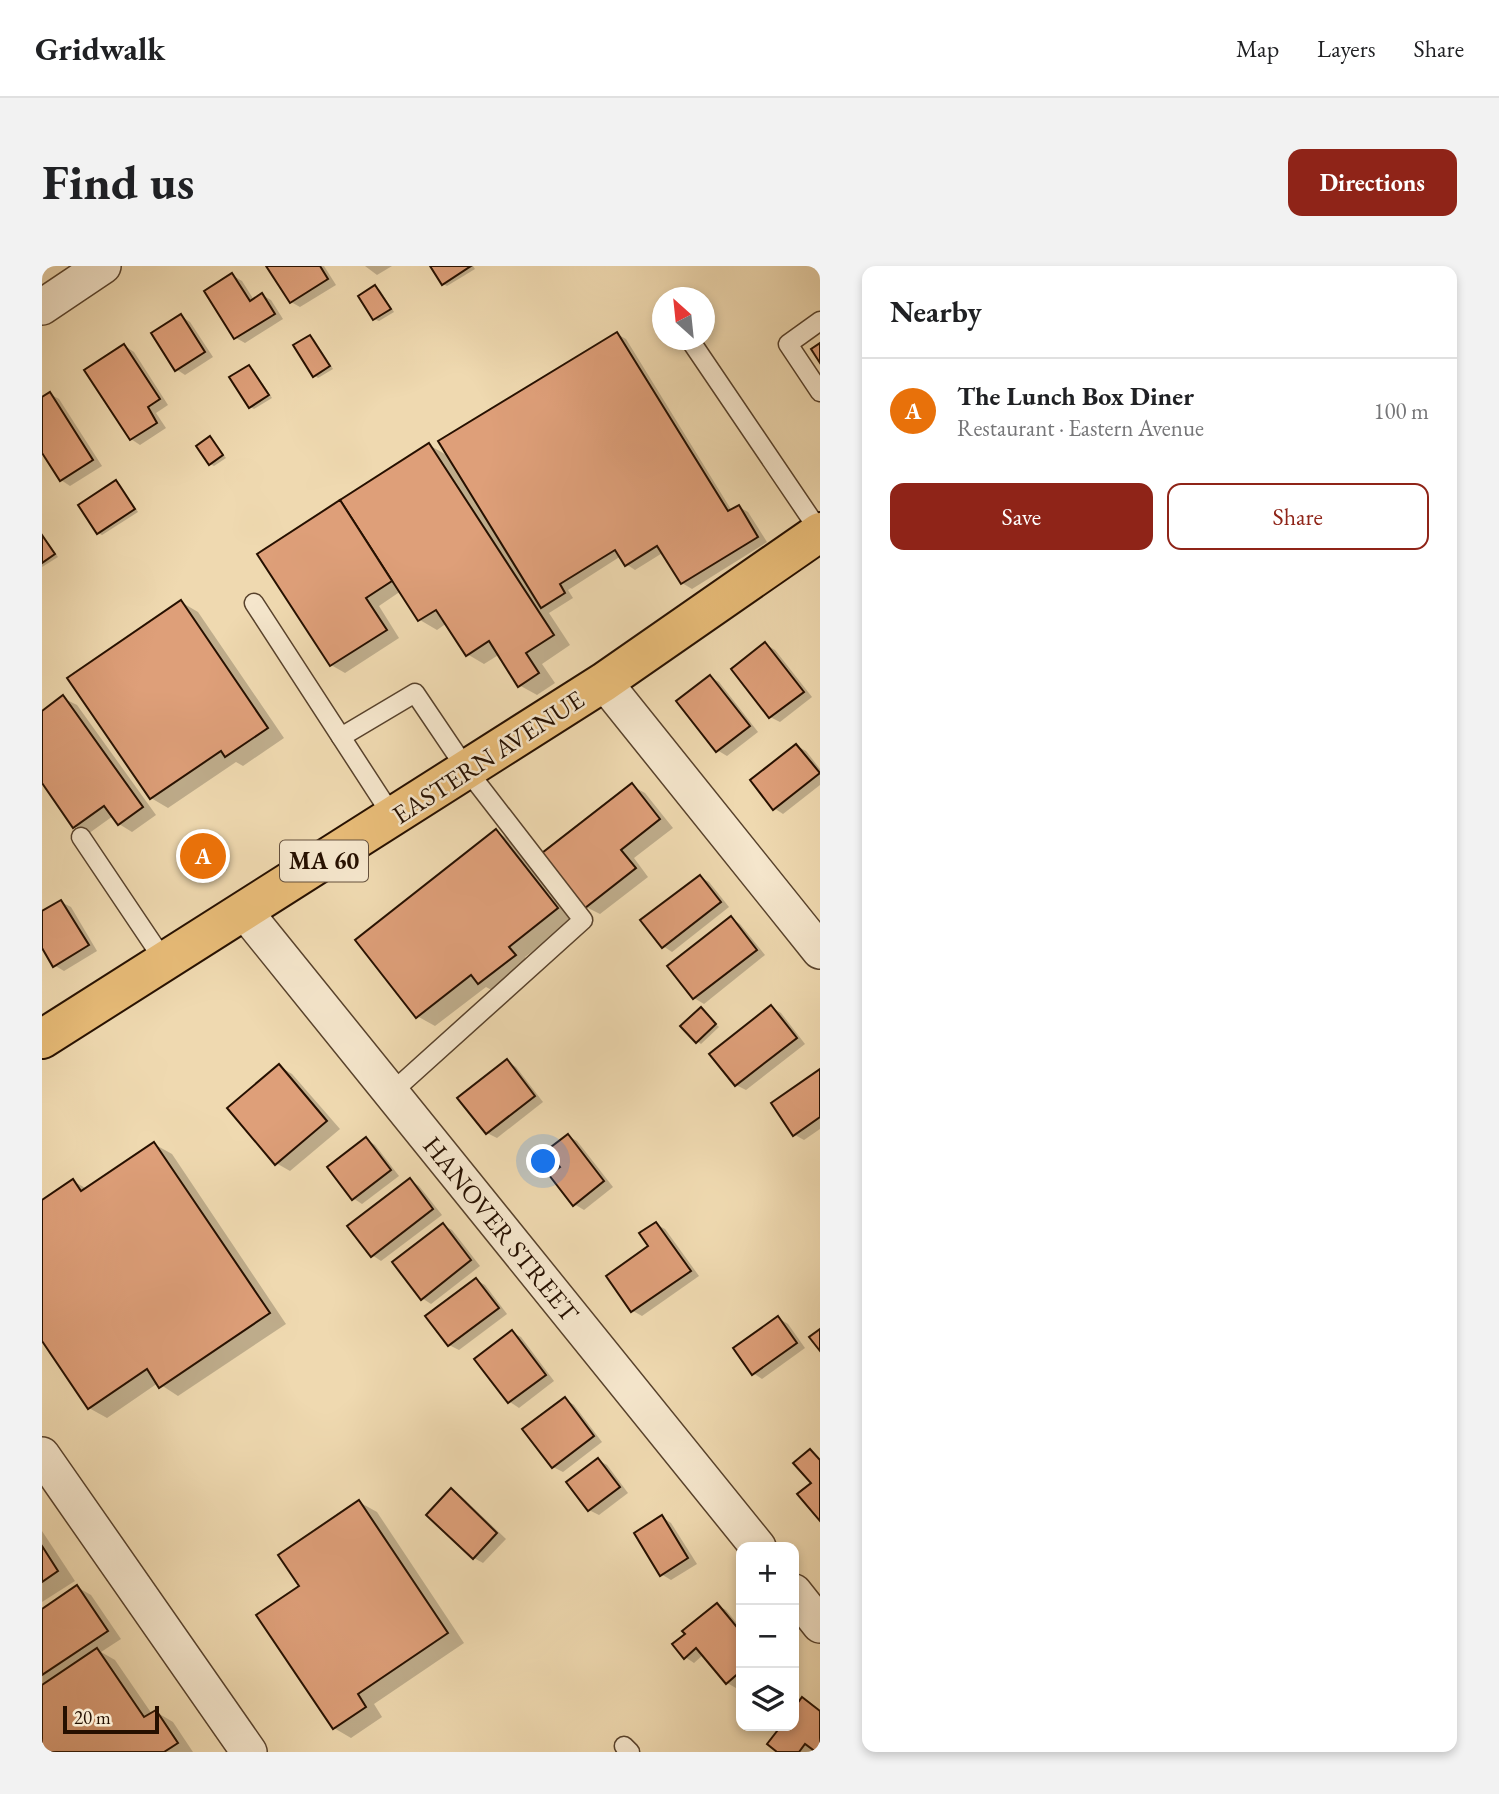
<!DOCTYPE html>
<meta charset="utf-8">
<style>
:root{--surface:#fff;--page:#f2f2f2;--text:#202124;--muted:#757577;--line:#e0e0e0;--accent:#8f2418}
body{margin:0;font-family:"EB Garamond",serif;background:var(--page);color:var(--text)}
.controls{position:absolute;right:21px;bottom:21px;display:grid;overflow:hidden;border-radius:14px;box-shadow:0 4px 10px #0003}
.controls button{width:63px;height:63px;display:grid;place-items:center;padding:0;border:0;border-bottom:2px solid var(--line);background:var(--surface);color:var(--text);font:35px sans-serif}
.compass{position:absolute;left:610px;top:21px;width:63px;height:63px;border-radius:50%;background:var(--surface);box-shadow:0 4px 10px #0003;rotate:333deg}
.scale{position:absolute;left:21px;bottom:18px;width:96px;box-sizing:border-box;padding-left:7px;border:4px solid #261000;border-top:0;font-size:19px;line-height:24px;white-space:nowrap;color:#261000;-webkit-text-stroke:5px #f5e6cc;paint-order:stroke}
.you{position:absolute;left:502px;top:896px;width:24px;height:24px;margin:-18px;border:5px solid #fff;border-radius:50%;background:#1a73e8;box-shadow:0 0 0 10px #1a73e833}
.badge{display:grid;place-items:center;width:46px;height:46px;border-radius:50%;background:var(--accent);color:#fff;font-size:23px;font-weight:700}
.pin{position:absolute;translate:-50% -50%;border:4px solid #fff;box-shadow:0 2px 7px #0006}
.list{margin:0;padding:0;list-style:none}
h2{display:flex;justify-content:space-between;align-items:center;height:91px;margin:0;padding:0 28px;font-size:30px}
h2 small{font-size:23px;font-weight:400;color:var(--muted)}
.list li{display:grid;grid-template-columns:46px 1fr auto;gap:21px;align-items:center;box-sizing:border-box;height:105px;padding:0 28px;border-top:2px solid var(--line)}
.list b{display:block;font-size:26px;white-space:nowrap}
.list p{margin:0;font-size:23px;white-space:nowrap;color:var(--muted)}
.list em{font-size:23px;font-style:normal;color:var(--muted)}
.actions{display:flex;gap:14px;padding:21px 28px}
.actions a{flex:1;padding:16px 0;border:2px solid var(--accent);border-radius:14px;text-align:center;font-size:24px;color:var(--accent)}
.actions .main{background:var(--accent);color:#fff}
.icon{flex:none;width:38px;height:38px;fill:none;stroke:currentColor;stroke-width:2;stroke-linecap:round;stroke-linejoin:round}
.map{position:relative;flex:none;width:778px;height:1486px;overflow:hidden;border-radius:14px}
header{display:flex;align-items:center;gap:42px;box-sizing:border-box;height:98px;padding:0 35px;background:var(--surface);border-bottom:2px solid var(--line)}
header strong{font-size:33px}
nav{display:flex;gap:38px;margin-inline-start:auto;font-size:24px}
.intro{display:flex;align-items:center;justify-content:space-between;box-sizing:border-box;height:168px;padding:0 42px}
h1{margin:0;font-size:49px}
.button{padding:18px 32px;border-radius:14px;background:var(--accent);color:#fff;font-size:24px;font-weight:700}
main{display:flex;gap:42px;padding:0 42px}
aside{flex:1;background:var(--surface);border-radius:14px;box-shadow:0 4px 10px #0003}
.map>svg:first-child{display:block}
.shadow{fill:#0003}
.building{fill:#de9f79;stroke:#261000;stroke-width:2}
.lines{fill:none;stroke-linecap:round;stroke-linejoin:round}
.lane-casing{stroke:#58422c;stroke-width:21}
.street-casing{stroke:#58422c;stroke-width:38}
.primary-casing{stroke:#261000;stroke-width:42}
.lane{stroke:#f5e6cc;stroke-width:18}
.street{stroke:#f5e6cc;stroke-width:35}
.primary{stroke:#e8bc78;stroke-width:38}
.labels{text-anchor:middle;stroke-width:5;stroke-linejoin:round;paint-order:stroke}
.shield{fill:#f5e6cc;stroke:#64503d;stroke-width:2}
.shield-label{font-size:24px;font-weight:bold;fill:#261000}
.street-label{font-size:26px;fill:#261000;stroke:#f5e6cc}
</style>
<header>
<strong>Gridwalk</strong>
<nav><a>Map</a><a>Layers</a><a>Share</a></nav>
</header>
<div class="intro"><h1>Find us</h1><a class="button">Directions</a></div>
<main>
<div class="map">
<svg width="778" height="1486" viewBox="0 0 778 1486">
<rect width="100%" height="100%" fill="#efd9b0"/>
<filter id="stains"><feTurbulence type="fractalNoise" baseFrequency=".00286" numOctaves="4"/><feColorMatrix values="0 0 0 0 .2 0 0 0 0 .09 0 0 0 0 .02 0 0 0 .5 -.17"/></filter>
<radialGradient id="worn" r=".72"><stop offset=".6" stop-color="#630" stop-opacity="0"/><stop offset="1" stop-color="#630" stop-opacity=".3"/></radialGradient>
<g class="shadow">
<polygon points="226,0 282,0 294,19 258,41 249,36"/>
<polygon points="323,0 350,0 335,9"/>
<polygon points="390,0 431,0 433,3 405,20 401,18"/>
<polygon points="190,9 200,15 212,34 220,29 229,34 241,53 203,77 194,72"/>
<polygon points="333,21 338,24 352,46 337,55 332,53"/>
<polygon points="139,50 148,56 171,91 143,109 134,103"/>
<polygon points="575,68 584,73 690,245 697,241 706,246 725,276 650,323 640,317 622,286 593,304 584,298 579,290 526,324 531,332 507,347 528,379 500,398 513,417 495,429 477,419 458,388 442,398 425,388 405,357 395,364 378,354 359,325 337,340 357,372 303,407 289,399 217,289 387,179 408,191"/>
<polygon points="268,71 272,73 291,103 276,112 272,109"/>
<polygon points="83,80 92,86 126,139 114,147 124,162 98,179 89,173"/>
<polygon points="207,101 211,103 230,132 212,143 208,141"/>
<polygon points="8,128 17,133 60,200 28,220 19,214 0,184 0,133"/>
<polygon points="168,172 184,192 172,200 168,198"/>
<polygon points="74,216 78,218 96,246 60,269 56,267"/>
<polygon points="0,268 16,291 0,301"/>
<polygon points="139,336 156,346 242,472 201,500 194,496 126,542 109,532"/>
<polygon points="723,378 733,384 770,431 738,456 728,451"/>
<polygon points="668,411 677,416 716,466 685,490 675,484"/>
<polygon points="21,432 35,439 114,549 90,566 77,558 71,550 46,568 33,560 2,517 0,518 0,447"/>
<polygon points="755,480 764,485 778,503 778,519 741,548 732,542"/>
<polygon points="590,520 603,527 631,562 592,592 606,611 558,648 544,641"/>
<polygon points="455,566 472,576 533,653 483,691 490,700 455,727 444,721 393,760 375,750"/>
<polygon points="160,569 165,571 185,604 167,615 163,612"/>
<polygon points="658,611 667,616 687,641 630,686 621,680"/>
<polygon points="19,636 29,641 55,685 22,705 12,699 0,678 0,647"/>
<polygon points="689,652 698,658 723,689 662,738 652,732 628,700"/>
<polygon points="729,741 739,747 763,778 704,824 694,819"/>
<polygon points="659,744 677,761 659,778 655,775"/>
<polygon points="465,795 474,801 501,836 455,872 445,867 418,832"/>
<polygon points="237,800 250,808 298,863 248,905 234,897"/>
<polygon points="778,805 778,863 762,874 753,869"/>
<polygon points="526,870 535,875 571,921 542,944 532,938 521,901"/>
<polygon points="324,873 333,879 357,910 320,938 311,932"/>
<polygon points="112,878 130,888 244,1058 136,1130 116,1117 65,1152 47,1142 0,1072 0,936 31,915 45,923"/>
<polygon points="368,914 377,920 400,949 339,995 330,989"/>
<polygon points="614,958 623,963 657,1010 600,1050 591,1045"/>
<polygon points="401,959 410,964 438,1000 389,1038 380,1032"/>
<polygon points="434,1014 443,1019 465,1048 417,1084 407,1079"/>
<polygon points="736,1052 746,1058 763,1082 720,1113 711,1107"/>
<polygon points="470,1066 479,1071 512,1115 477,1142 468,1136 434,1093"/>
<polygon points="523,1133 532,1139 560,1176 521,1206 511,1201"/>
<polygon points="556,1194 565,1199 586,1227 557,1249 547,1244 526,1216"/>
<polygon points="410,1225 419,1230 464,1273 441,1297 432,1292"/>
<polygon points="317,1236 335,1246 422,1377 332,1438 340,1451 309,1472 292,1462 260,1320"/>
<polygon points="620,1251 629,1257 655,1298 629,1314 619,1308"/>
<polygon points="0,1265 33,1315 0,1336"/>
<polygon points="35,1321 49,1329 79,1373 59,1386 73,1394 110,1448 114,1446 131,1456 151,1486 0,1486 0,1345"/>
<polygon points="675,1339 684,1344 699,1362 699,1418 694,1422 685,1417 662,1388 652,1397 643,1391"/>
<polygon points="760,1434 778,1445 778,1486 772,1483 770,1486 738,1486 727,1478 741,1460 752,1460 752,1445"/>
</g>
<g class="building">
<polygon points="224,0 278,0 286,13 248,37"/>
<polygon points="388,0 429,0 400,19"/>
<polygon points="190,7 208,35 220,27 233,48 192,73 162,25"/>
<polygon points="333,19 349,43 331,54 316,30"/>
<polygon points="139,48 163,86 133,105 109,67"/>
<polygon points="575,66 686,245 697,239 716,271 639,318 615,280 583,300 573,284 518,318 523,327 499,342 396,175"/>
<polygon points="268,69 288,100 271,111 251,79"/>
<polygon points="778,77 778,97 769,83"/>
<polygon points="82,78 118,133 106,141 115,157 88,174 42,104"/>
<polygon points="207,99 227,129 207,142 187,111"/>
<polygon points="8,126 51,194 18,215 0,187 0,131"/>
<polygon points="168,170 181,189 167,199 154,180"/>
<polygon points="387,177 512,369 484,387 497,407 476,421 447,375 424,390 394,344 376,355 298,234"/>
<polygon points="74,214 93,243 55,268 36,239"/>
<polygon points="298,234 350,315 324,332 345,364 288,400 215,288"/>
<polygon points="0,269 13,288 0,297"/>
<polygon points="139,334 226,462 183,491 179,485 108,533 25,412"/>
<polygon points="723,376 762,426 727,452 689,403"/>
<polygon points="668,409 708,460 674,486 634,435"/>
<polygon points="21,429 101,541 76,559 62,540 31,562 0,517 0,445"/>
<polygon points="754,478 778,507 731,544 708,514"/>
<polygon points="590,517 618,553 579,584 594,602 543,642 500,587"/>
<polygon points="454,563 516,642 467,681 474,689 436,718 429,709 374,752 313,674"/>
<polygon points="160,567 182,602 162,614 141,578"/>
<polygon points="658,609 679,636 620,682 598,654"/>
<polygon points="19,634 47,679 11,701 0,682 0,645"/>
<polygon points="689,650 715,684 651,733 625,700"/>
<polygon points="729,739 755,772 693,820 667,788"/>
<polygon points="659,741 674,758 654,777 638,760"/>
<polygon points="465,793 493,830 444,868 415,832"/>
<polygon points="237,798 285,855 233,899 185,842"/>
<polygon points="778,803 778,851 751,870 729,837"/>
<polygon points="526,868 562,915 531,940 507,909 518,901 505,884"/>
<polygon points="324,871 349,904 310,934 285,901"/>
<polygon points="112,876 228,1047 117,1122 105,1103 46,1143 0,1075 0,934 31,913 39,925"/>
<polygon points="368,912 391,943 329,991 305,960"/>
<polygon points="614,956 649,1005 589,1046 564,1010 606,980 597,967"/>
<polygon points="401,957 429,994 379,1034 350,996"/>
<polygon points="434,1012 457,1042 406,1080 383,1050"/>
<polygon points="736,1050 755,1077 710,1109 691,1082"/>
<polygon points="778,1063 778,1085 767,1071"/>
<polygon points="470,1064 504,1109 466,1137 432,1093"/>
<polygon points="523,1131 552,1170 510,1202 480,1163"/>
<polygon points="768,1183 778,1194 778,1255 755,1228 769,1217 751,1197"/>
<polygon points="556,1192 578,1221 546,1245 524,1216"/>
<polygon points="409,1222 455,1267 431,1293 384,1249"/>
<polygon points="317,1234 406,1367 316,1428 324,1441 291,1463 214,1349 257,1320 236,1289"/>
<polygon points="620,1249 646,1292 618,1310 592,1267"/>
<polygon points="0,1280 16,1305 0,1316"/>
<polygon points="35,1319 66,1365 0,1409 0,1343"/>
<polygon points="675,1337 699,1366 699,1405 684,1418 654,1382 642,1393 630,1378 643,1368 640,1365"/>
<polygon points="55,1382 102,1451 114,1444 136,1477 122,1486 0,1486 0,1419"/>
<polygon points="760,1431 778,1445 778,1486 774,1486 763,1478 757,1486 735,1486 725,1478 739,1460 752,1460 752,1442"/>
</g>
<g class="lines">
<defs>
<g id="lane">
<polyline points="778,55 746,78 778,126"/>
<polyline points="648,74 778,266"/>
<polyline points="212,337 351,551"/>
<polyline points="299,471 373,427 425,504 541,654 349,827"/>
<polyline points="39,571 123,696"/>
<polyline points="582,1480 588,1486"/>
</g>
<g id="street">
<polyline points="0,41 61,0"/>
<polyline points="562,416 778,685"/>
<polyline points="203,646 716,1281"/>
<polyline points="0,1189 207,1486"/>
<polyline points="752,1326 778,1359"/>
</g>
<polyline id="primary" points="0,773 562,416 778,266"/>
</defs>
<use href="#lane" class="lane-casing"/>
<use href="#street" class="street-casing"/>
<use href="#primary" class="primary-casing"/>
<use href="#lane" class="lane"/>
<use href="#street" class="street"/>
<use href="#primary" class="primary"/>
</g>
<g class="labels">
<rect class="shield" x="238" y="574.5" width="88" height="41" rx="5"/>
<g class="shield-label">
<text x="282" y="603">MA 60</text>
</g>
<g class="street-label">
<text transform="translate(446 491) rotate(-33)" y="9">EASTERN AVENUE</text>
<text transform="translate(459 963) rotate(51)" y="9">HANOVER STREET</text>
</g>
</g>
<rect width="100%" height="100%" filter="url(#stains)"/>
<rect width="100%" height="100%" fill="url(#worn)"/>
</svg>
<div class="controls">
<button>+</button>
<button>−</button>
<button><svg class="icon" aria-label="layers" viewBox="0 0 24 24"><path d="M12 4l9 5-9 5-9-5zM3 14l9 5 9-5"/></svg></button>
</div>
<svg class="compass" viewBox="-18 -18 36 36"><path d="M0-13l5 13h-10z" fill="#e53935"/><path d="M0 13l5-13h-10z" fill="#757577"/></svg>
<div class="scale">20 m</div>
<div class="you"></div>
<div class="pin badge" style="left:161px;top:590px;background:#e8710a">A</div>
</div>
<aside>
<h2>Nearby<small></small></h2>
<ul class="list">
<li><span class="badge" style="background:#e8710a">A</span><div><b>The Lunch Box Diner</b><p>Restaurant · Eastern Avenue</p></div><em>100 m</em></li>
</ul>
<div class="actions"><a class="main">Save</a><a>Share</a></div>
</aside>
</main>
